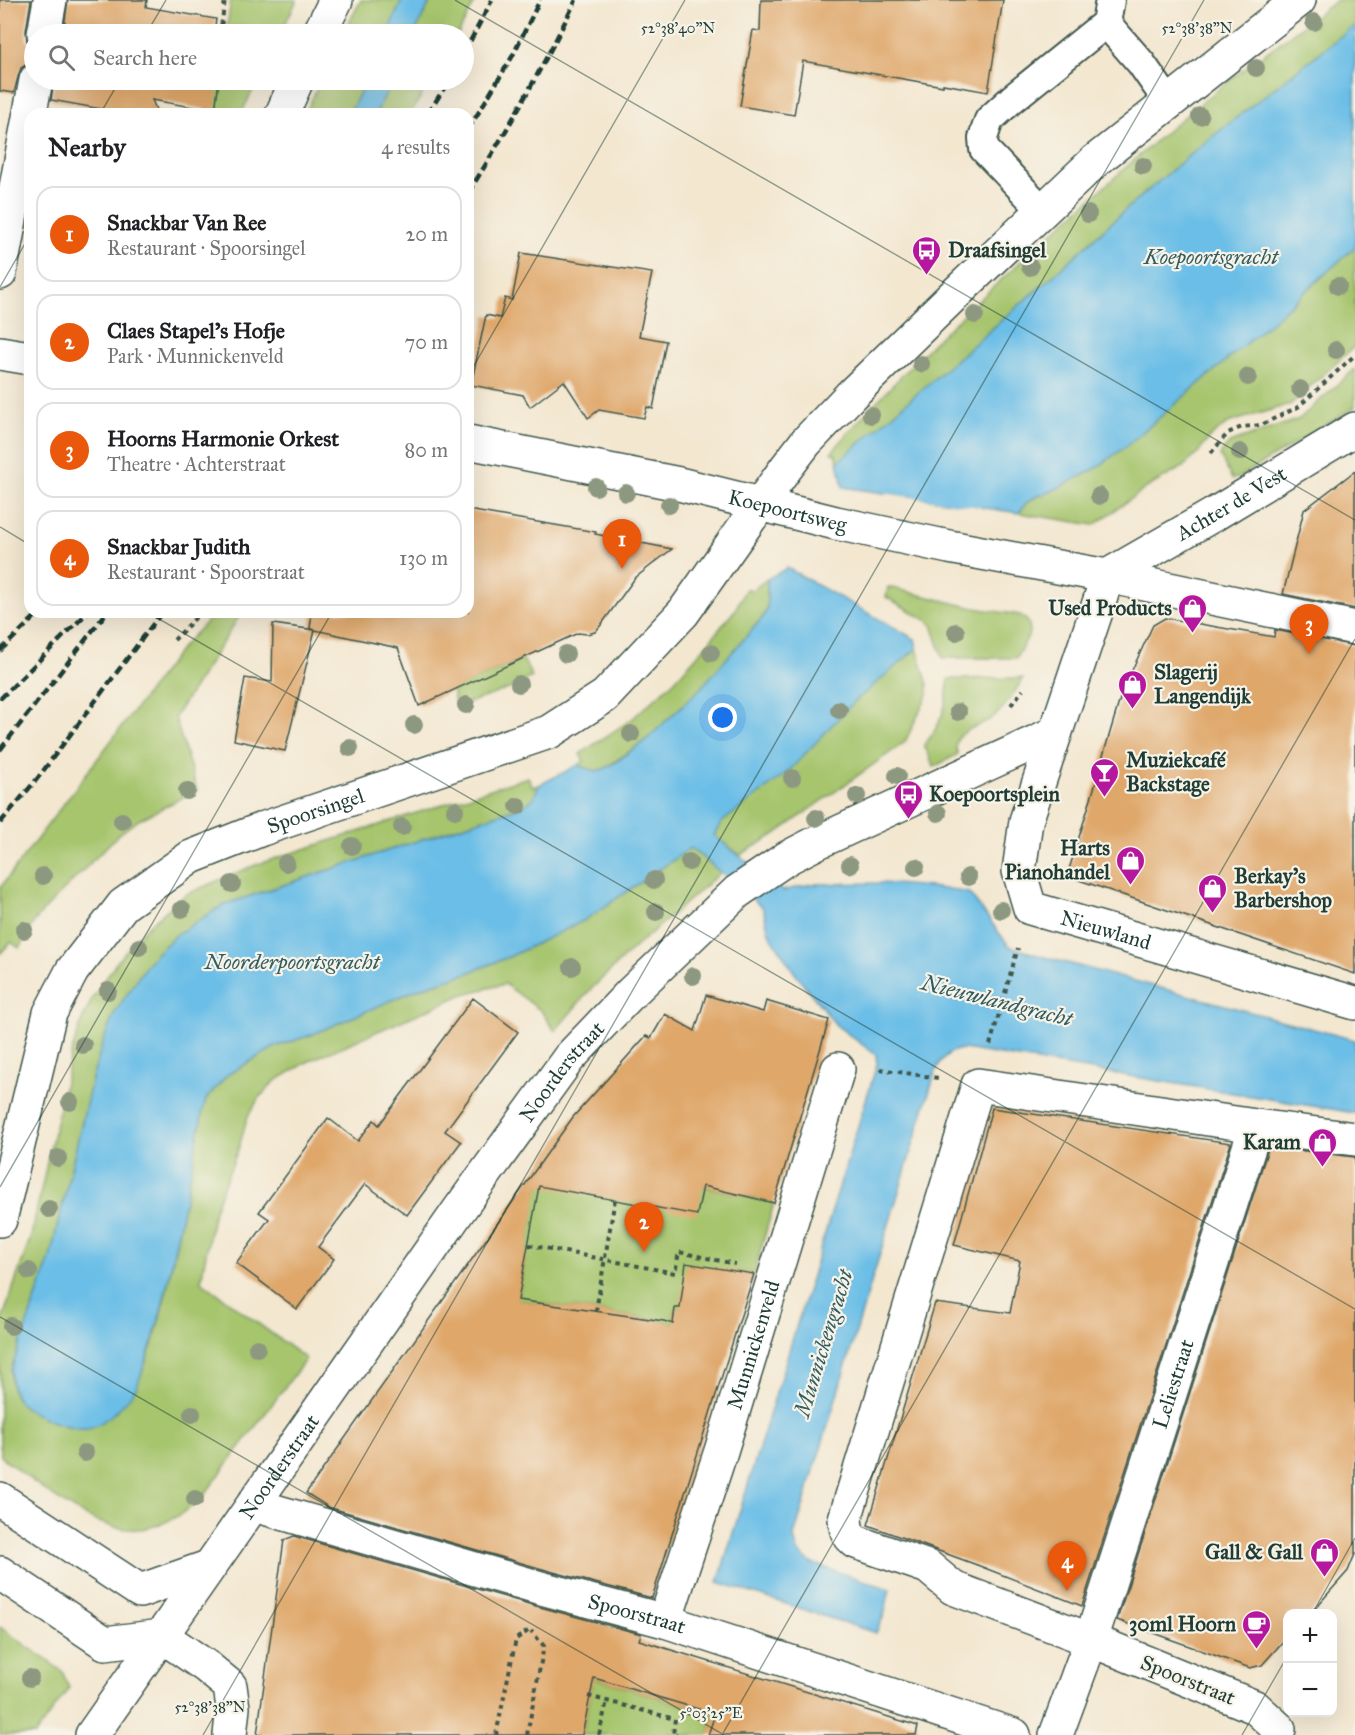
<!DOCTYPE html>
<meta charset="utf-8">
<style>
:root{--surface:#fff;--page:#f2f2f2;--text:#202124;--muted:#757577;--line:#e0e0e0;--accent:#ea580c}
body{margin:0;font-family:"IM FELL Great Primer",serif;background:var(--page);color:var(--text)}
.controls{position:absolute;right:18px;bottom:18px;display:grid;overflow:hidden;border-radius:12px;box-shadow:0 6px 24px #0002}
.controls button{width:54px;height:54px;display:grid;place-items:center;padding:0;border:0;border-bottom:2px solid var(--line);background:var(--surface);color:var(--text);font:30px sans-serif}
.you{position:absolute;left:723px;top:718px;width:21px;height:21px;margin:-15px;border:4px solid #fff;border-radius:50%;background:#1a73e8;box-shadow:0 0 0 9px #1a73e833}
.badge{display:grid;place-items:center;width:39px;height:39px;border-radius:50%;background:var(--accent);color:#fff;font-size:20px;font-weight:700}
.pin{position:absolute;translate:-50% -50px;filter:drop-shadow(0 2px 3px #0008)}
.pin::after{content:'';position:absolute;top:32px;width:21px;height:18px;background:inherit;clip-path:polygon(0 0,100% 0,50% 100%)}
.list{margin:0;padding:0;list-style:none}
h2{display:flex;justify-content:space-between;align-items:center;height:78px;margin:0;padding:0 24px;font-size:26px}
h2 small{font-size:20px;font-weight:400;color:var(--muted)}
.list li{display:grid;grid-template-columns:39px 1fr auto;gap:18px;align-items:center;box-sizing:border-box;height:96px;margin:0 12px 12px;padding:0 12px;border:2px solid var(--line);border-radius:18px}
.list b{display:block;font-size:22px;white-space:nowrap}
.list p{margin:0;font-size:20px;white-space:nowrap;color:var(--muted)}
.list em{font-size:20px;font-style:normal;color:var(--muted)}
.icon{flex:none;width:33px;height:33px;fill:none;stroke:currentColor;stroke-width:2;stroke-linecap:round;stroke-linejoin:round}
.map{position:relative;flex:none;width:1355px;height:1735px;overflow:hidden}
.search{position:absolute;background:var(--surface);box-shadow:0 6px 24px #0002;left:24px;top:24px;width:450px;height:66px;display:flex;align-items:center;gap:15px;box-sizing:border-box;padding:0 21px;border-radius:33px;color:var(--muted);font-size:22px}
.panel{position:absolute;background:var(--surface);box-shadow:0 6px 24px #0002;left:24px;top:108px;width:450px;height:510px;border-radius:18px}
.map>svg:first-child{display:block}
.green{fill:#a6c56d;stroke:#628150;stroke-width:1.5}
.water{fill:#6bbee7;stroke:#457e8e;stroke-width:1.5}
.pier{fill:#f3e7d0}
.building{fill:#dfa76a}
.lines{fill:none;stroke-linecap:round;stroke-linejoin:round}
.lane-casing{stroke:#3f564b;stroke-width:32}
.street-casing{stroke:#3f564b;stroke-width:36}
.secondary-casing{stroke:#3f564b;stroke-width:36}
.path{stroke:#3f564b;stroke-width:4;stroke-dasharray:4.5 4.5;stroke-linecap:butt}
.lane{stroke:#fff;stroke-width:28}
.street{stroke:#fff;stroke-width:33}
.secondary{stroke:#fff;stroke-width:33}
.rail{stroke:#1f3d34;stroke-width:4.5;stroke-dasharray:9 4.5;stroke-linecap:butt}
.tree{fill:#8d9880}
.ticks{fill:none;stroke:#1f3d34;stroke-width:1.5;stroke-opacity:0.45}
.labels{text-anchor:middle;stroke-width:4.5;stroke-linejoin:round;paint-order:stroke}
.poi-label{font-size:21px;font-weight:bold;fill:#1f3d34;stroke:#f7f3e8;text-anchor:start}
.street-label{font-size:21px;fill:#1f3d34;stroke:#f7f3e8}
.water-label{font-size:22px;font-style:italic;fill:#325d61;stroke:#f7f3e8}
.ticks-label{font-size:15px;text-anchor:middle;fill:#1f3d34;stroke:#f7f3e8;stroke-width:4.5;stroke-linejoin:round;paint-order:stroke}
</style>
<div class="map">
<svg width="1355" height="1735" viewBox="0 0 1355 1735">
<rect width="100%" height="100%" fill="#f7f3e8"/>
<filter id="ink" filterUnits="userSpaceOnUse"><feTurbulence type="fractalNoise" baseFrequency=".0167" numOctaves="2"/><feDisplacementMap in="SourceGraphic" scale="12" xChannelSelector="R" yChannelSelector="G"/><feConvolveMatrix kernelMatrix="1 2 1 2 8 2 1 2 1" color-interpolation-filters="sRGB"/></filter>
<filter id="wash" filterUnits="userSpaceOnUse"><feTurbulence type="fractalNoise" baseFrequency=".008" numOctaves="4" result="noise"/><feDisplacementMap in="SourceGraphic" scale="24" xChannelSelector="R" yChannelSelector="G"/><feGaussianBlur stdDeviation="1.35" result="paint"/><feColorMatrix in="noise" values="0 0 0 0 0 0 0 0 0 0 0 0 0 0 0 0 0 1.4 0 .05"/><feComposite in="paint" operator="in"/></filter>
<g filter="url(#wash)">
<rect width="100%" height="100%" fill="#f3e7d0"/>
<g class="green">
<polygon points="231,0 297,0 280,34 226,34"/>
<polygon points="361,0 402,0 387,34 343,34"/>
<polygon points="431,0 476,0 458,34 414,34"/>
<polygon points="1337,0 1355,0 1355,25 1199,147 1124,211 1053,276 838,462 836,454 831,453 863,416 935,341 1032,251 1169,129 1231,79"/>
<polygon points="218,80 258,80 241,114 205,114 206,110 213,112"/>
<polygon points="321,80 367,80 349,114 305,114"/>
<polygon points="393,80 431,80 410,114 375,114"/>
<polygon points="1355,247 1355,346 1291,404 1231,422 1220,429 1209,438 1197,454 1183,467 1148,487 1094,525 1019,513 1026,503 1037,496 1050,492 1095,469 1125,447 1277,317"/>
<polygon points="1355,369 1355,407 1238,478 1232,479 1220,456 1223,450 1230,443 1299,419"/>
<polygon points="767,579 767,608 764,616 700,689 647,739 604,769 595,771 578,765 584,761 580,754 632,719 674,681 704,648 735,610 745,590 748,588 751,591"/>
<path d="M888,587L974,608L1020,615C1040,626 1024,643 1016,658H943L932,625L928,621L886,597Z"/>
<polygon points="216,612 242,612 175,717 197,790 137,821 119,834 48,906 34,922 19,948 11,942 1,953 0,953 0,888 182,647"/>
<polygon points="917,648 928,685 928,694 905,742 774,835 740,855 713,835 721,823 853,703"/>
<polygon points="523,659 532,677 509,689 456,707 452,690"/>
<path d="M1023,678C1015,692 1006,708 992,718C983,725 965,729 959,737C955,742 955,748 958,754L934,767L924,745C941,726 948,705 948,679Z"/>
<path d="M528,777L533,787L539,785L533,799L523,806L223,905L176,935L93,1075L50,1258L11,1370C11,1379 11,1390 16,1398C25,1412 55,1422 71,1428L136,1388L154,1340L167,1289L203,1110L206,1099L227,1075L275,1047L311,1035L420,988L468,973L511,956L585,919L691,848L721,872L633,949L588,992L555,1031L541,1011L505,984L464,994L311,1060L275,1081L259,1098L248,1116L239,1147L214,1210L201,1281L306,1359L202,1498C185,1513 165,1526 141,1529C92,1535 37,1483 0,1456V1326L31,1236L71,1054L83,1018L93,997L114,966L131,944L150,924L185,895L224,878L258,864Z"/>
<polygon points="538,1186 703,1186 774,1203 754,1274 733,1271 727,1277 680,1308 675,1308 673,1324 664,1321 518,1300"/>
<polygon points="0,1627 62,1671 69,1688 35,1735 0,1735"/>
<polygon points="594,1678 715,1714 708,1735 582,1735"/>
</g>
<g class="water">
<polygon points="402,0 431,0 414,34 387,34"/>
<polygon points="1355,25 1355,247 1277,317 1125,447 1095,469 1050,492 1037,496 1026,503 1019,513 843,487 838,462 1053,276 1124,211 1199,147"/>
<polygon points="367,80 393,80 375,114 349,114"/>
<path d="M787,568L915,639L917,648L853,703L788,772L721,823L714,835L783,891L811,884L882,883L931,887L969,893L1009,946L1041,956L1355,1040V1113L964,1049C948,1050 941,1059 935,1073L794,1536C796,1550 799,1555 811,1563L890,1589L884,1615L876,1633L718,1582L877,1064L876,1055L836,1025L794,972L769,933L763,908L691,848L585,920L511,956L468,973L420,988L311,1035L275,1047L227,1075L206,1099L203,1110C194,1159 183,1208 173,1257C166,1293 158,1328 145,1363C142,1371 140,1380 136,1388C128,1402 103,1426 88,1428C69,1430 24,1414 15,1396C11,1388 11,1379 11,1370L50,1258L93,1075L104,1039L114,1014L147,964L158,952L176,935L223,905L523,806L533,799L539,785L578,765L595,771L604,769L616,762L647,739L700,689L764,616L767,608V579Z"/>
</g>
<g class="pier">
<polygon points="885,493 938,501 981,507 979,510 883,496"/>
<polygon points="821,583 855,601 890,621 888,623 819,585"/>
</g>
<g id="blocks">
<g class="building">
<polygon points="0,0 31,0 26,31 27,41 34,50 34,62 29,63 21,68 18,77 14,93 0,91"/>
<polygon points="68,0 147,0 146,7 216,19 214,34 63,34"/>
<polygon points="761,0 1003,0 988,92 943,84 943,86 803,61 794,115 740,106 753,30 760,31"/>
<polygon points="54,80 219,80 215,111 152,100 158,114 129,114 51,100"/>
<polygon points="521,253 652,273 639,336 666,341 653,409 647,407 644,418 599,410 588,418 564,381 530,407 523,395 471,385 486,315 500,318 505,298 512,300"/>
<polygon points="1355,471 1355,609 1283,594 1304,510"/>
<polygon points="468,510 596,532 595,534 672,549 635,578 601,625 595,632 587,634 578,633 419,706 398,648 310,629 312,612 468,612"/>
<polygon points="1165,618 1274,637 1275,630 1355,646 1355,974 1067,876 1101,766 1100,766 1122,692 1153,625"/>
<polygon points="273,624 315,630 285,751 234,740 245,678 272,682"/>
<polygon points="706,995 763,1012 766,1001 829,1020 774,1203 703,1186 697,1215 539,1186 518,1300 664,1321 673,1324 675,1308 680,1308 686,1263 754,1274 652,1598 546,1570 328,1507 306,1493 573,1117 646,1036 651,1038 665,1014 695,1031"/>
<polygon points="473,998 518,1032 445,1131 461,1142 407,1215 365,1184 318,1247 334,1259 297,1309 236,1263 269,1219 259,1212 328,1118 358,1141 374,1120 379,1125"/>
<polygon points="992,1108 1231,1143 1082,1606 977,1565 868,1525 935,1303 1010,1313 1020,1261 954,1245"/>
<polygon points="1271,1147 1355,1157 1355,1554 1348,1571 1310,1614 1287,1614 1287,1637 1262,1665 1250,1668 1117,1620 1268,1149 1270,1150"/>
<polygon points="294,1536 536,1606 641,1634 639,1640 918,1726 916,1735 708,1735 715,1714 594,1678 582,1735 257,1735 284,1540"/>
</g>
</g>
</g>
<g filter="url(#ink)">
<use href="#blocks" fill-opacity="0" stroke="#3f564b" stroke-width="1.5"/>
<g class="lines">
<defs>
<g id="lane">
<polyline points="1106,23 1141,63 1169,103"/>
<polyline points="1043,211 984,149 983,138 989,120 1012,99 1106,23 1110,0"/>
</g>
<g id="street">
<polyline points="44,34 50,0"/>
<polyline points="319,34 336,0"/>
<polyline points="282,114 297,80"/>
<polyline points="0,273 36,80"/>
<polyline points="0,353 30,358"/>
<path id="s1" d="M468,442L679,484L836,523L949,547L1107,576L1355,628"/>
<path id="s2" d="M1107,576L1100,600L1026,821L1019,871L1030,908L1355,1003"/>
<path id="s3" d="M1107,576L1213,515L1355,429"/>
<polyline points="0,1499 140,1591 208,1567"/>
<path id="s4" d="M254,1505L541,1588L665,1621L1014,1735"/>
<polyline points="0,1573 105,1643 162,1636"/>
<path id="s5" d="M665,1621L721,1451L838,1069"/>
<polyline points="162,1636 207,1667 230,1686 233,1708 230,1735"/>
<path d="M1279,1729L1255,1707L1091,1640L953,1588L928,1567L856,1542C847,1535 846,1530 845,1519L978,1085L1256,1126L1355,1139"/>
<path id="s6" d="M92,1735L459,1210L569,1058L632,992L737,892L787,858L816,843L1055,733"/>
<path id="s7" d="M1056,1735L1091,1640L1256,1126"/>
</g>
<g id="secondary">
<path id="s8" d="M0,1220L50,1013L72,971L123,905L191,857L262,829L549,732L605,696L683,613L786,468L806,442L851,395L952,297L1095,161L1299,0"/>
</g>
</defs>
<use href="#lane" class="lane-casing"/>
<use href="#street" class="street-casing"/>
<use href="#secondary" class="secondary-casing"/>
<g class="path">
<polyline points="220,34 225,0"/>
<polyline points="1211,453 1228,433 1242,427 1261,425 1298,407 1355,355"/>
<polyline points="174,640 201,612"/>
<polyline points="1011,705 1023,690"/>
<polyline points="990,1045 1018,948"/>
<polyline points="880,1069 938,1078"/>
<polyline points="529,1245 675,1273 679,1252 735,1264"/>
<polyline points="596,1311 615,1199"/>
<polyline points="588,1696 675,1719 673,1734 677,1735"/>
<polyline points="496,1735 516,1639 531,1629"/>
<polyline points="527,1735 544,1646 531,1631"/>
<polyline points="599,1735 607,1701"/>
</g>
<use href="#lane" class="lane"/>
<use href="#street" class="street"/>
<use href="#secondary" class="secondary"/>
<g class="rail">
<polyline points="464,53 492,0"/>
<polyline points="428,114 449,80"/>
<polyline points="468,130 512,57 540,0"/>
<path d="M468,193C508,130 543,66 576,0"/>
<polyline points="0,651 40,612"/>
<polyline points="0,699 88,612"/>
<polyline points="0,750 107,612"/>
<polyline points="0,823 37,779 162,612"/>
</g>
</g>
<g class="tree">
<circle cx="1314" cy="22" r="9"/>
<circle cx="1256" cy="68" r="9"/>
<circle cx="1200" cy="116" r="9"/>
<circle cx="1143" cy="166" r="9"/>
<circle cx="1088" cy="214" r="9"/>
<circle cx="1030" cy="267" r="9"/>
<circle cx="1338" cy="286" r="9"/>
<circle cx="975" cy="315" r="9"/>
<circle cx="1336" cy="350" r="9"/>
<circle cx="921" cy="364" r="9"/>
<circle cx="1248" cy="377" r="9"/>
<circle cx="1300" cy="389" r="9"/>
<circle cx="871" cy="415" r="9"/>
<circle cx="1240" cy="452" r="9"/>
<circle cx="596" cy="487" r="9"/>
<circle cx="626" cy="493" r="9"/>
<circle cx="1099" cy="496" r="9"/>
<circle cx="669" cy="505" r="9"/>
<circle cx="956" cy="632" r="9"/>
<circle cx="711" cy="653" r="9"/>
<circle cx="566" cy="654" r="9"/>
<circle cx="519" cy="684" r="9"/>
<circle cx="466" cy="705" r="9"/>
<circle cx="839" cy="710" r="9"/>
<circle cx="958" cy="712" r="9"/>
<circle cx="414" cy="725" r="9"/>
<circle cx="631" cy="734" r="9"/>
<circle cx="350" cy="748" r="9"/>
<circle cx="897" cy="776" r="9"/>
<circle cx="792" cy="778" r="9"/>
<circle cx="187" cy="791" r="9"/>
<circle cx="857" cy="796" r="9"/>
<circle cx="518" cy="806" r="9"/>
<circle cx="455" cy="810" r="9"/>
<circle cx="938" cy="813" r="9"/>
<circle cx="816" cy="818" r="9"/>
<circle cx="122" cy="821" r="9"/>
<circle cx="402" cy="827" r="9"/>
<circle cx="352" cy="846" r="9"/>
<circle cx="689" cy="862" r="9"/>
<circle cx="286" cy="863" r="9"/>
<circle cx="850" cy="865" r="9"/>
<circle cx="916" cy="867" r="9"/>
<circle cx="43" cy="876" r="9"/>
<circle cx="968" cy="877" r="9"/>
<circle cx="654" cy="880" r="9"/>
<circle cx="232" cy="884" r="9"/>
<circle cx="182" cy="909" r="9"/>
<circle cx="1001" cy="910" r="9"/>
<circle cx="656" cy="912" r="9"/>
<circle cx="24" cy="930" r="9"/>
<circle cx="139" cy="947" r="9"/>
<circle cx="572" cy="967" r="9"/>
<circle cx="693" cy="976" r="9"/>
<circle cx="108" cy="991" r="9"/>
<circle cx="83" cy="1045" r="9"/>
<circle cx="70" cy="1102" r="9"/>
<circle cx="58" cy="1158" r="9"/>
<circle cx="49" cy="1209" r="9"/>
<circle cx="29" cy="1271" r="9"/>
<circle cx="11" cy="1326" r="9"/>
<circle cx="257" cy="1348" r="9"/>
<circle cx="192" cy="1414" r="9"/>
<circle cx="85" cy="1453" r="9"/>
<circle cx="195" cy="1499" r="9"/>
<circle cx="30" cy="1678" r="9"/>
</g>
</g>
<path class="ticks" d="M455,0L1355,520M146,34L166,0M100,114L120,80M0,287L30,235M468,376L685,0M0,527L30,545M147,612L1355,1309M0,1187L332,612M0,1317L724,1735M1312,1614L1355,1538M203,1735L1204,0M722,1735L1355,639M1242,1735L1288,1655"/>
<defs>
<symbol id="bus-pin" viewBox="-11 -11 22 30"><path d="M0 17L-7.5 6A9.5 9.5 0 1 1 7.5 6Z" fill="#b5179e" stroke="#f7f3e8"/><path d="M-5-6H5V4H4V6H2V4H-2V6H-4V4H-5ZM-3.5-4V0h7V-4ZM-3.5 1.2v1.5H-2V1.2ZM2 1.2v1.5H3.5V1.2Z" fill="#fff"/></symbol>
<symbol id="shop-pin" viewBox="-11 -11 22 30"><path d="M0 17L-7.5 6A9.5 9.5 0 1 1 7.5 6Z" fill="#b5179e" stroke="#f7f3e8"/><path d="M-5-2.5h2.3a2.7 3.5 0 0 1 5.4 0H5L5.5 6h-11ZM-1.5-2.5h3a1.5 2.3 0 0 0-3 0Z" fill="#fff"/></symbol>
<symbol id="bar-pin" viewBox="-11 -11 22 30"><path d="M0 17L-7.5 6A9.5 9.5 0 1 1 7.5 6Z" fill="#b5179e" stroke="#f7f3e8"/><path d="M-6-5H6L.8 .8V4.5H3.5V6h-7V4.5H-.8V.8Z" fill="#fff"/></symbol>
<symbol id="cafe-pin" viewBox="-11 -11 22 30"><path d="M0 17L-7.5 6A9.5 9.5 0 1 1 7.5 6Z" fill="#b5179e" stroke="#f7f3e8"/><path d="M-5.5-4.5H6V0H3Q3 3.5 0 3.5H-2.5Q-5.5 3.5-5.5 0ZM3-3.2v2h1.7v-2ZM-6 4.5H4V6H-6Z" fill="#fff"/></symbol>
</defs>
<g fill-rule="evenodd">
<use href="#bus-pin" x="910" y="234" width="33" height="45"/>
<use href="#shop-pin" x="1176" y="592" width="33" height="45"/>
<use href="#shop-pin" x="1116" y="668" width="33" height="45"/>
<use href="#bar-pin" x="1088" y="756" width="33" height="45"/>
<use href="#bus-pin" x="892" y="778" width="33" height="45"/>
<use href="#shop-pin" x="1114" y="844" width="33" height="45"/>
<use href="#shop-pin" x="1196" y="872" width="33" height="45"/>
<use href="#shop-pin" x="1306" y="1126" width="33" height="45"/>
<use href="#shop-pin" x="1308" y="1536" width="33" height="45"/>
<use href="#cafe-pin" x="1240" y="1608" width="33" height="45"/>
</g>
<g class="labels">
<g class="poi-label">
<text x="948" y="257">Draafsingel</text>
<text x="1172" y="615" text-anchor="end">Used Products</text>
<text x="1154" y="679">Slagerij<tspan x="1154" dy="24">Langendijk</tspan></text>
<text x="1126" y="767">Muziekcafé<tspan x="1126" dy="24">Backstage</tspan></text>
<text x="929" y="801">Koepoortsplein</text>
<text x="1110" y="855" text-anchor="end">Harts<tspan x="1110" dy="24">Pianohandel</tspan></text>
<text x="1234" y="883">Berkay's<tspan x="1234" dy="24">Barbershop</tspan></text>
<text x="1301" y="1149" text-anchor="end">Karam</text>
<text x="1303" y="1559" text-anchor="end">Gall &amp; Gall</text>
<text x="1236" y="1631" text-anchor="end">30ml Hoorn</text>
</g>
<g class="street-label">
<text dy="7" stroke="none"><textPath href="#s3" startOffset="144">Achter de Vest</textPath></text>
<text dy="7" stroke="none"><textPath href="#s1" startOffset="327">Koepoortsweg</textPath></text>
<text dy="7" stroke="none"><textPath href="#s8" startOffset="560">Spoorsingel</textPath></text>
<text dy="7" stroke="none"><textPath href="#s2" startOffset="426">Nieuwland</textPath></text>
<text dy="7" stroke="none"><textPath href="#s6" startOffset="813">Noorderstraat</textPath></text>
<text dy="7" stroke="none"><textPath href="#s5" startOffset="290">Munnickenveld</textPath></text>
<text dy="7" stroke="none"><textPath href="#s7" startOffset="370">Leliestraat</textPath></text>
<text dy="7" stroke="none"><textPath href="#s6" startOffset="327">Noorderstraat</textPath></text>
<text dy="7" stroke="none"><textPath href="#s4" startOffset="398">Spoorstraat</textPath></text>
<text transform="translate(1188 1680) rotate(22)" y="7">Spoorstraat</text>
</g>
<g class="water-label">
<text x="1211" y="264">Koepoortsgracht</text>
<text x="292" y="969">Noorderpoortsgracht</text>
<text transform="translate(997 1000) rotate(14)" y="8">Nieuwlandgracht</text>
<text transform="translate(823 1343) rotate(-73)" y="8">Munnickengracht</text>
</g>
</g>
<g class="ticks-label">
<text x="678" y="33">52°38'40"N</text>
<text x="1197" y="33">52°38'38"N</text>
<text x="210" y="1712">52°38'38"N</text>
<text x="711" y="1718">5°03'25"E</text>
</g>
</svg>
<div class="controls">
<button>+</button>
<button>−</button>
</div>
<div class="you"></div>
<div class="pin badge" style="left:622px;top:569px">1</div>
<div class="pin badge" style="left:644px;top:1252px">2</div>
<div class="pin badge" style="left:1309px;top:654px">3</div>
<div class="pin badge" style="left:1067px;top:1591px">4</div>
<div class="search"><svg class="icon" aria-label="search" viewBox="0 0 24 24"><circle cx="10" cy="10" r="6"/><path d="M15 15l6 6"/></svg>Search here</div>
<section class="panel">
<h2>Nearby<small>4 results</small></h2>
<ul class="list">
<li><span class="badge">1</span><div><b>Snackbar Van Ree</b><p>Restaurant · Spoorsingel</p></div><em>20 m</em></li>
<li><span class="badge">2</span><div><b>Claes Stapel's Hofje</b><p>Park · Munnickenveld</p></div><em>70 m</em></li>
<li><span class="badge">3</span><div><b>Hoorns Harmonie Orkest</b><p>Theatre · Achterstraat</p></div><em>80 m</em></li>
<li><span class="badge">4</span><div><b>Snackbar Judith</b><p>Restaurant · Spoorstraat</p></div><em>130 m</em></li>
</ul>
</section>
</div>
